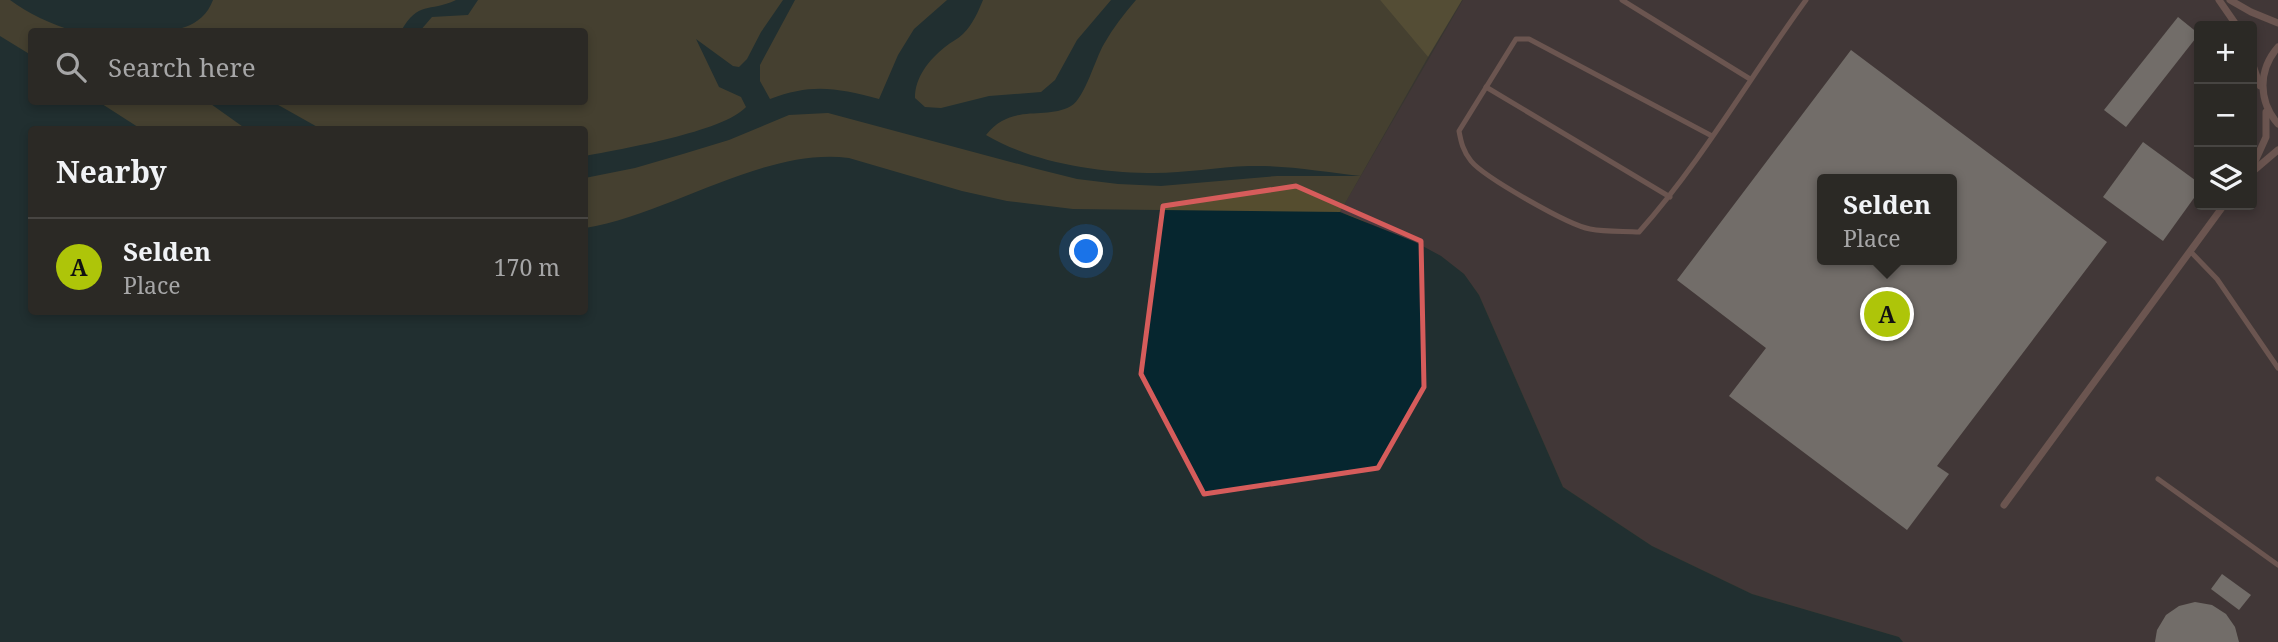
<!DOCTYPE html>
<meta charset="utf-8">
<style>
:root{--surface:#2b2925;--page:#33312d;--text:#f1f3f6;--muted:#a6a6a7;--line:#474542;--accent:#aec509}
body{margin:0;font-family:"Noto Serif",serif;background:var(--page);color:var(--text)}
.controls{position:absolute;right:21px;top:21px;display:grid;overflow:hidden;border-radius:7px;box-shadow:0 4px 10px #0003}
.controls button{width:63px;height:63px;display:grid;place-items:center;padding:0;border:0;border-bottom:2px solid var(--line);background:var(--surface);color:var(--text);font:35px sans-serif}
.you{position:absolute;left:1087px;top:252px;width:24px;height:24px;margin:-18px;border:5px solid #fff;border-radius:50%;background:#1a73e8;box-shadow:0 0 0 10px #1a73e833}
.badge{display:grid;place-items:center;width:46px;height:46px;border-radius:50%;background:var(--accent);color:#111;font-size:23px;font-weight:700}
.pin{position:absolute;translate:-50% -50%;border:4px solid #fff;box-shadow:0 2px 7px #0006}
.popup{position:absolute;left:1817px;top:174px;width:140px;height:91px;box-sizing:border-box;display:grid;place-content:center;border-radius:7px;background:var(--surface);filter:drop-shadow(0 2px 5px #0005);font-size:23px;white-space:nowrap;color:var(--muted)}
.popup b{font-size:26px;color:var(--text)}
.popup::after{content:'';position:absolute;left:50%;top:100%;margin-left:-14px;border:14px solid transparent;border-top-color:var(--surface)}
.list{margin:0;padding:0;list-style:none}
h2{display:flex;justify-content:space-between;align-items:center;height:91px;margin:0;padding:0 28px;font-size:30px}
h2 small{font-size:23px;font-weight:400;color:var(--muted)}
.list li{display:grid;grid-template-columns:46px 1fr auto;gap:21px;align-items:center;box-sizing:border-box;height:98px;padding:0 28px;border-top:2px solid var(--line)}
.list b{display:block;font-size:26px;white-space:nowrap}
.list p{margin:0;font-size:23px;white-space:nowrap;color:var(--muted)}
.list em{font-size:23px;font-style:normal;color:var(--muted)}
.icon{flex:none;width:38px;height:38px;fill:none;stroke:currentColor;stroke-width:2;stroke-linecap:round;stroke-linejoin:round}
.map{position:relative;flex:none;width:2278px;height:642px;overflow:hidden}
.search{position:absolute;background:var(--surface);box-shadow:0 4px 10px #0003;left:28px;top:28px;width:560px;height:77px;display:flex;align-items:center;gap:18px;box-sizing:border-box;padding:0 24px;border-radius:7px;color:var(--muted);font-size:26px}
.panel{position:absolute;background:var(--surface);box-shadow:0 4px 10px #0003;left:28px;top:126px;width:560px;height:189px;border-radius:7px}
.map>svg:first-child{display:block}
.industrial{fill:#4d393e;fill-rule:evenodd}
.green{fill:#554d2f;fill-rule:evenodd}
.forest{fill:#76683a}
.water{fill:#06262f}
.building{fill:#b8b0ad;fill-rule:evenodd}
.lines{fill:none;stroke-linecap:round;stroke-linejoin:round}
.lane{stroke:#a87b75;stroke-width:5}
.street{stroke:#a87b75;stroke-width:7}
.marked{fill:none;stroke:#d65c5b;stroke-width:5;stroke-linejoin:round}
</style>
<div class="map">
<svg width="2278" height="642" viewBox="0 0 2278 642">
<rect width="100%" height="100%" fill="#393731"/>
<path class="industrial" d="M1463,0H2278V642H1903L1898,637L1752,594L1652,546L1563,487L1479,295L1464,274L1441,256L1415,242L1340,212ZM2199,26H2252V205H2199ZM1822,179H1952V260H1822Z"/>
<path class="green" d="M0,0H1380L1428,57L1340,212C1354,216 1367,223 1381,229C1424,248 1450,255 1479,295L1563,487L1652,546L1752,594L1899,637L1903,642H986L0,637ZM32,32H584V102H32ZM32,130H584V312H32Z"/>
<polygon class="forest" points="1380,0 1462,0 1428,57"/>
<g class="water">
<path d="M10,0H213C199,38 152,32 118,32C104,32 87,34 74,31C53,25 27,13 10,0Z"/>
<path d="M456,0H478L468,15L432,17L420,31H401C419,0 428,13 456,0Z"/>
<path d="M783,0H795L760,65V81L770,99C812,83 837,88 879,99L898,55L914,29L947,0H983C978,12 973,24 963,34C958,39 951,42 945,47C929,60 915,77 915,98L925,107L941,108L989,96L1041,92L1055,80L1077,40L1111,0H1136C1124,14 1113,28 1104,44C1095,59 1085,98 1071,106C1045,121 1012,102 986,135C1032,162 1094,172 1147,173C1181,174 1215,167 1249,166C1287,165 1324,172 1361,176H1277L1161,186L1118,184L1077,179L1037,169L828,113L789,115L729,140L683,154L635,168L585,178V156C621,149 723,132 746,107L741,97L719,87L696,39L733,66L739,67L747,59L761,32Z"/>
<path d="M0,36L31,55L32,102H99L141,129L32,130V312H584L585,228C671,214 764,147 849,158L962,191L1007,201L1073,209L1340,212L1415,242L1441,256L1464,274L1479,295L1563,487L1652,546L1752,594L1899,637L1903,642H0Z"/>
<polygon points="208,102 273,102 321,129 246,129"/>
</g>
<g class="building">
<polygon points="2178,17 2199,34 2126,127 2104,110"/>
<path d="M1851,50L2107,242L1937,466L1949,474L1907,530L1729,396L1766,348L1677,280ZM1822,179H1952V260H1822Z"/>
<polygon points="2143,142 2199,183 2199,191 2163,241 2103,197"/>
<polygon points="2222,574 2251,595 2239,610 2211,589"/>
<polygon points="2195,602 2212,605 2226,614 2235,627 2239,642 2155,642 2157,630 2166,615 2179,606"/>
</g>
<g class="lines">
<g class="lane">
<polyline points="1622,0 1750,79"/>
<polyline points="1486,87 1670,197"/>
<path d="M1712,136L1529,39H1516L1459,131C1461,142 1463,151 1471,161C1484,177 1568,225 1590,229C1606,232 1623,231 1639,232C1702,161 1750,77 1806,0"/>
<polyline points="2190,251 2217,279 2278,368"/>
<polyline points="2158,479 2278,565"/>
</g>
<g class="street">
<polyline points="2219,0 2237,26"/>
<polyline points="2230,0 2251,12 2278,23"/>
<path d="M2278,47C2258,70 2258,101 2278,124"/>
<polyline points="2252,62 2260,86"/>
<polyline points="2252,168 2266,137 2266,112"/>
<polyline points="2252,172 2278,150"/>
<polyline points="2004,505 2224,205"/>
</g>
</g>
<path d="M0 0H2278V642H0ZM1296,186L1421,241L1424,387L1378,468L1204,494L1141,374L1163,206Z" fill="#393731" fill-opacity=".55" fill-rule="evenodd"/>
<path class="marked" d="M1296,186L1421,241L1424,387L1378,468L1204,494L1141,374L1163,206Z"/>
</svg>
<div class="controls">
<button>+</button>
<button>−</button>
<button><svg class="icon" aria-label="layers" viewBox="0 0 24 24"><path d="M12 4l9 5-9 5-9-5zM3 14l9 5 9-5"/></svg></button>
</div>
<div class="you"></div>
<div class="pin badge" style="left:1887px;top:314px">A</div>
<div class="popup"><b>Selden</b>Place</div>
<div class="search"><svg class="icon" aria-label="search" viewBox="0 0 24 24"><circle cx="10" cy="10" r="6"/><path d="M15 15l6 6"/></svg>Search here</div>
<section class="panel">
<h2>Nearby<small></small></h2>
<ul class="list">
<li><span class="badge">A</span><div><b>Selden</b><p>Place</p></div><em>170 m</em></li>
</ul>
</section>
</div>
